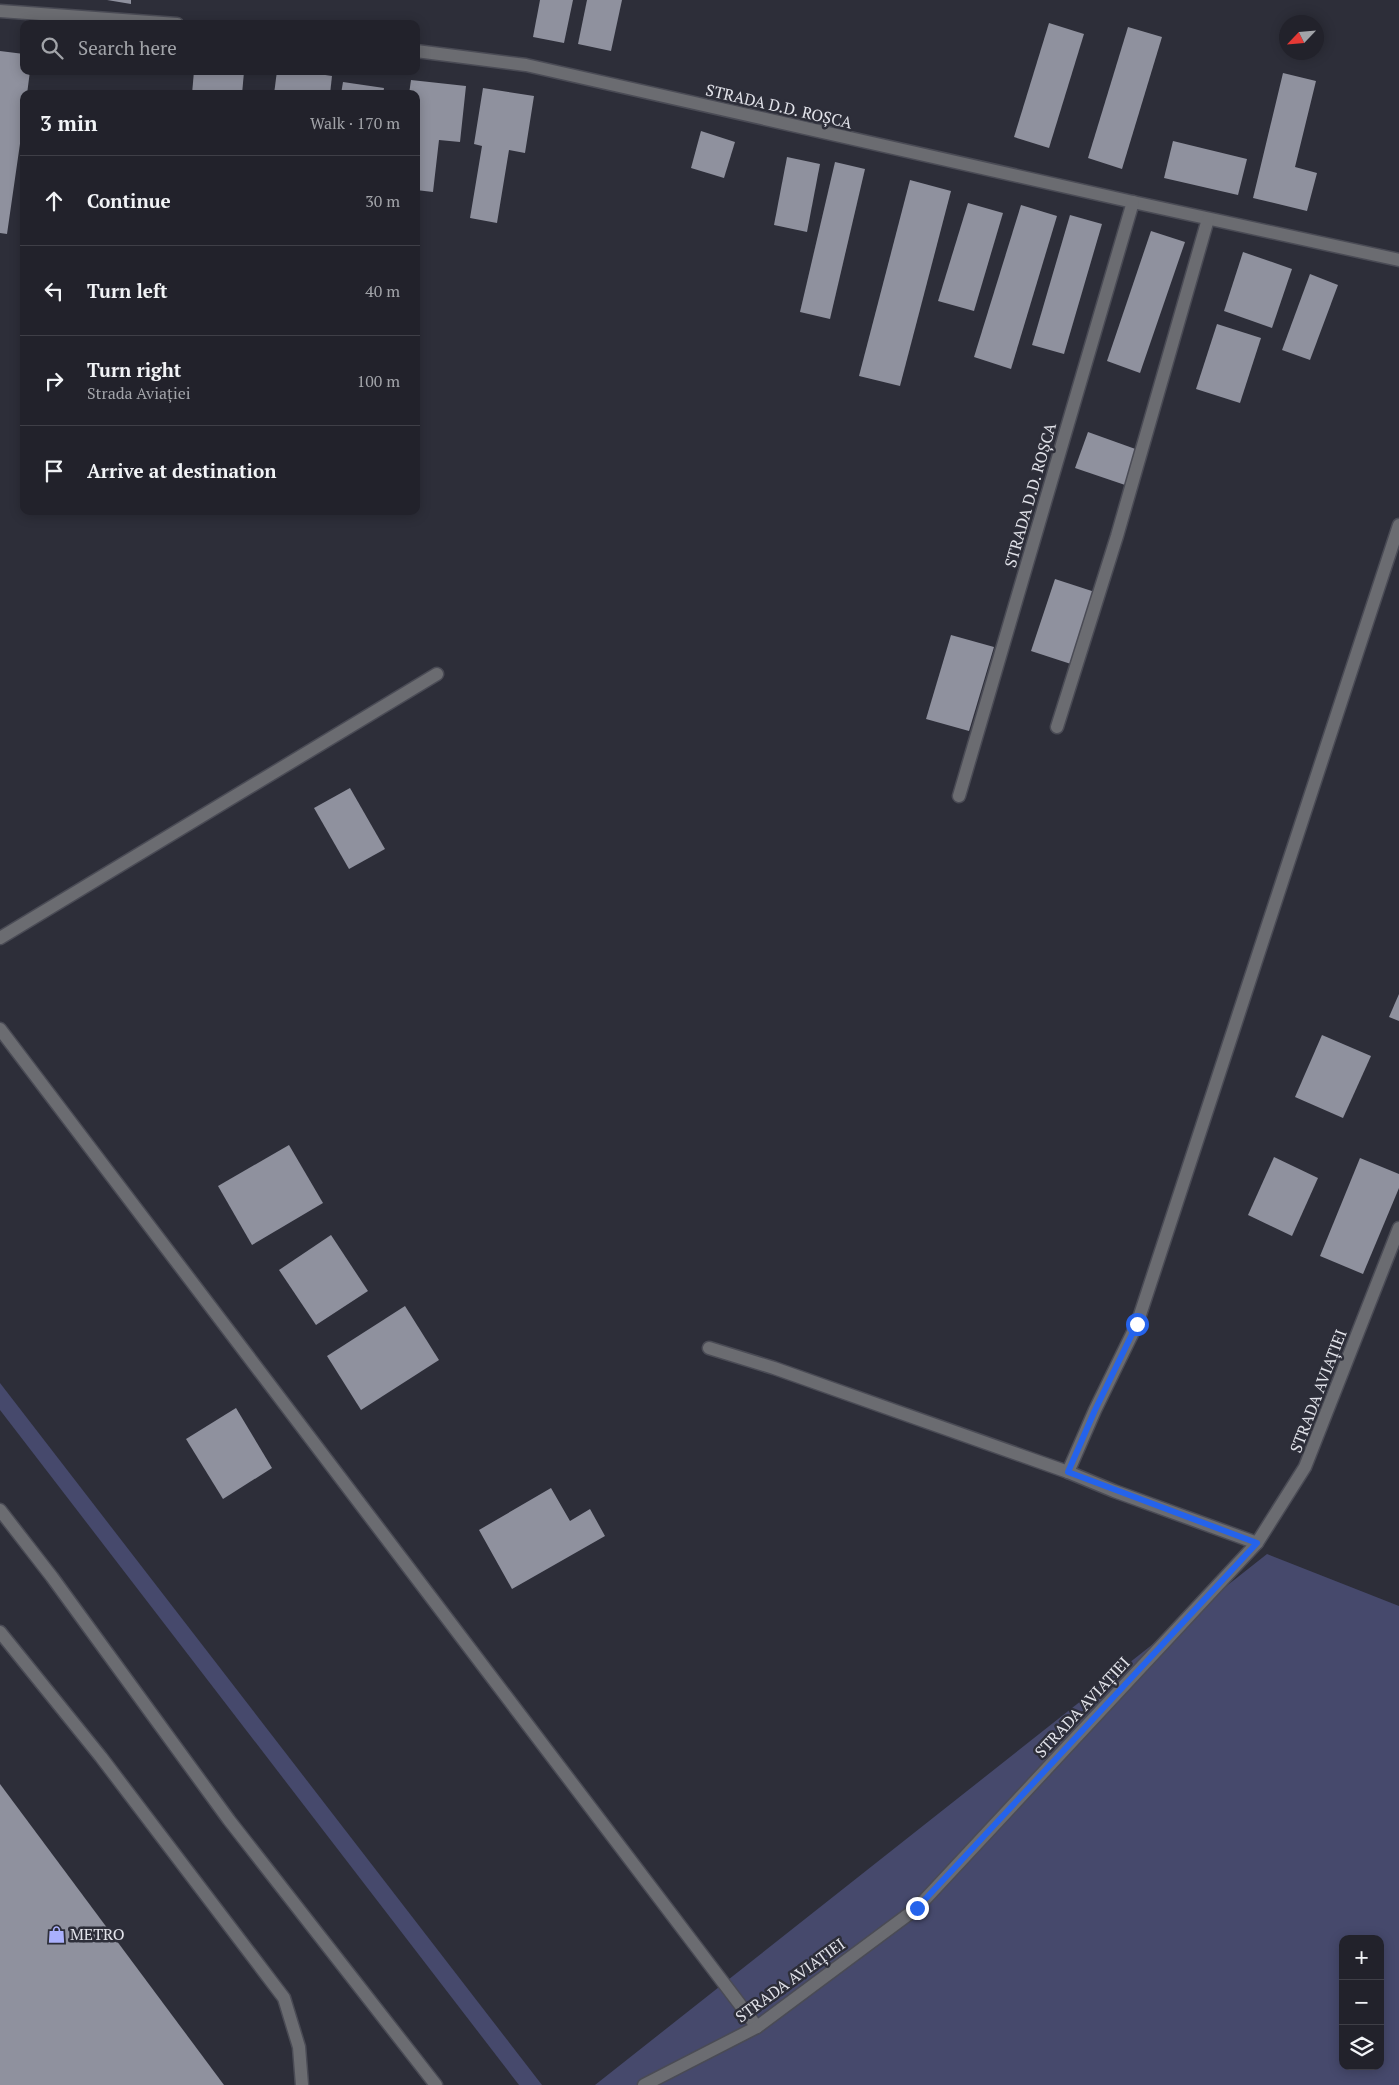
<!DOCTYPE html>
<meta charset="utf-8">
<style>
:root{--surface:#22222b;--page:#2a2a33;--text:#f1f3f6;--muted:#a2a4a9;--line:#3f3f47}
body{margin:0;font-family:"PT Serif",serif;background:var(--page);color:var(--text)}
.controls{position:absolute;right:15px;bottom:15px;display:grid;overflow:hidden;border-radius:10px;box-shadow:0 2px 12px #0003}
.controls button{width:45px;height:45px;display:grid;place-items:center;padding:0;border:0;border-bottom:1px solid var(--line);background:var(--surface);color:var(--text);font:25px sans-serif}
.compass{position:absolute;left:1279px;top:15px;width:45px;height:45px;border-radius:50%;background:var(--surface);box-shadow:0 2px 12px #0003;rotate:244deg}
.stop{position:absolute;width:15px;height:15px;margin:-11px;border:4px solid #2563eb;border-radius:50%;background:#fff}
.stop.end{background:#2563eb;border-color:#fff;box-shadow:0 1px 5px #0008}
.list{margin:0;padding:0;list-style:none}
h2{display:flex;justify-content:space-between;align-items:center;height:65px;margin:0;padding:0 20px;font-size:21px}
h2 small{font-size:16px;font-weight:400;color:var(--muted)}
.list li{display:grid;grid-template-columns:32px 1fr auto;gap:15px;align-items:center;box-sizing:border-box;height:90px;padding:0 20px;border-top:1px solid var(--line)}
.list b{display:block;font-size:19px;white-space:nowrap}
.list p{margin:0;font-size:16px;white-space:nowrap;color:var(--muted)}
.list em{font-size:16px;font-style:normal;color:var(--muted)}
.icon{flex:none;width:28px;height:28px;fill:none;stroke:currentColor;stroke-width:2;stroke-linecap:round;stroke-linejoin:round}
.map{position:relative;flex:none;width:1399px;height:2085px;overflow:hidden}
.search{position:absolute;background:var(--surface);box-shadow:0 2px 12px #0003;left:20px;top:20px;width:400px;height:55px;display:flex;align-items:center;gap:12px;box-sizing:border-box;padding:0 18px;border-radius:10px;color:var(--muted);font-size:19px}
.panel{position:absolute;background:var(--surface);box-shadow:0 2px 12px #0003;left:20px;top:90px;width:400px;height:425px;border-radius:10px}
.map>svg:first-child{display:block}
.green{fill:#46496c;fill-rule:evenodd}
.building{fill:#8f919e}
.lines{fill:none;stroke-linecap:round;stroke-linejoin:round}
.minor-casing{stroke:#4a4b55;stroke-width:15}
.minor{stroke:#6b6c71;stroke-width:12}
.route{stroke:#2563eb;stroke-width:6}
.labels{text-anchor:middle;stroke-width:5;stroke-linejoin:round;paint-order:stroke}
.street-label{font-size:16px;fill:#e2e3ea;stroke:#2d2e39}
.poi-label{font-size:16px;fill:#e2e3ea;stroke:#2d2e39;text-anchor:start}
</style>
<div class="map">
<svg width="1399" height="2085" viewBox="0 0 1399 2085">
<rect width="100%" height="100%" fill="#2d2e39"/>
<g class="green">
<polygon points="0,1383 542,2085 519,2085 0,1410"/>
<path d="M1267,1554L1399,1606V2085H595ZM1343,1939H1380V2066H1343Z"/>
</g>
<g class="building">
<polygon points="107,0 131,0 131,4"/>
<polygon points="540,0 573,0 564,43 533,37"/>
<polygon points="587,0 622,0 611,51 578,44"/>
<polygon points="1049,23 1084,34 1049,148 1014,137"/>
<polygon points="1128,27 1162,37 1122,169 1088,158"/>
<polygon points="0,51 24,54 24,71 30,71 27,94 24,94 24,116 7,234 0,233"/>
<polygon points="194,71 244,72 242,94 192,94"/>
<polygon points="277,71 299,71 332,76 330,94 274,94"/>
<polygon points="1283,73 1316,81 1295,167 1317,173 1307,211 1253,198"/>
<polygon points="411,80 466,86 460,142 439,140 433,192 416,190 416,94 409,94"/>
<polygon points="343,82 384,88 383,94 341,94"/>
<polygon points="483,88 534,96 525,153 509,150 497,223 470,218 482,146 474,144"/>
<polygon points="701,131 735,142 724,178 691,168"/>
<polygon points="1173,141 1247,159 1238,195 1164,178"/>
<polygon points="787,157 820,164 807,232 774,225"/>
<polygon points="835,162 865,169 830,319 800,312"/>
<polygon points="910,180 951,191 900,386 859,376"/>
<polygon points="968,203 1003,213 974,311 938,301"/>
<polygon points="1021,205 1057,216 1011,369 974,357"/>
<polygon points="1070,215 1102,224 1064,354 1032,345"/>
<polygon points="1151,231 1185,242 1140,373 1107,361"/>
<polygon points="1243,252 1292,269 1272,328 1224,311"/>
<polygon points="1310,274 1338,285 1310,360 1282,350"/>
<polygon points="1217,324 1261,338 1240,403 1196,389"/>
<polygon points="1088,432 1141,451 1128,486 1075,468"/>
<polygon points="1055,579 1098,593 1074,665 1031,651"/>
<polygon points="951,635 994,647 969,731 926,719"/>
<polygon points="350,788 385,849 349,869 314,808"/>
<polygon points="1399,994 1399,1021 1389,1017"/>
<polygon points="1322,1035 1371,1056 1343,1118 1295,1097"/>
<polygon points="289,1145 323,1203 252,1245 218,1186"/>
<polygon points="1274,1157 1318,1178 1292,1236 1248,1215"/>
<polygon points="1360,1158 1399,1174 1399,1188 1363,1274 1320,1256"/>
<polygon points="331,1235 368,1291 316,1325 279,1270"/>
<polygon points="405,1306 439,1360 361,1410 327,1356"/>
<polygon points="236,1408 272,1468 223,1499 186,1439"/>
<polygon points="551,1488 570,1521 590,1509 605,1536 512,1589 479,1530"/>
<polygon points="0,1784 224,2085 0,2085"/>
</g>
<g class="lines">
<defs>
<g id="minor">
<polyline points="0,11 177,24"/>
<polyline points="416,51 526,65 1133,202 1399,260"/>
<polyline points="1057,727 1117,536 1208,219"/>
<polyline points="959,796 1133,202"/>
<polyline points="0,938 437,674"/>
<polyline points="0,1029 757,2027"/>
<polyline points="709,1348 774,1368 1068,1472 1114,1491 1257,1543"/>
<polyline points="1068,1472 1095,1410 1137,1324 1399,525"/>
<polyline points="0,1510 52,1577 229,1820 436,2085"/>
<polyline points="0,1632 101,1757 284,1998 299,2047 302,2085"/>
<polyline points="644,2085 757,2027 917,1908 1257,1543 1305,1467 1399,1228"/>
</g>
</defs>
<use href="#minor" class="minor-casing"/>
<use href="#minor" class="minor"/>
</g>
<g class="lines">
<polyline class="route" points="917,1908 1257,1543 1068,1472 1095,1410 1137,1324"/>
</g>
<defs>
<symbol id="shop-bare" viewBox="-9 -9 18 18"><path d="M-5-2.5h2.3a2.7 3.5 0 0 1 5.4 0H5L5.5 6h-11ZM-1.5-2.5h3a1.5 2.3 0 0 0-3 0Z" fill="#aab0fc" stroke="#2d2e39" stroke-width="2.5" paint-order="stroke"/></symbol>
</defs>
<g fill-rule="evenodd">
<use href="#shop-bare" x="44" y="1922" width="25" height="25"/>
</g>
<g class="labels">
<g class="street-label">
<text transform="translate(779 106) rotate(13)" y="6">STRADA D.D. ROȘCA</text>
<text transform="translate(1030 495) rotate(-74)" y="6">STRADA D.D. ROȘCA</text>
<text transform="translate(1318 1391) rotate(-69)" y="6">STRADA AVIAȚIEI</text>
<text transform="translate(1082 1707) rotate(-47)" y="6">STRADA AVIAȚIEI</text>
<text transform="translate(790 1980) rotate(-36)" y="6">STRADA AVIAȚIEI</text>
</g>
<g class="poi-label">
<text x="70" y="1940">METRO</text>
</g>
</g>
</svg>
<div class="controls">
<button>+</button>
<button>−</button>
<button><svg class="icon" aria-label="layers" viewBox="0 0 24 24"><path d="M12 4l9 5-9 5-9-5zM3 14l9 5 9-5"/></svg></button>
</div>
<svg class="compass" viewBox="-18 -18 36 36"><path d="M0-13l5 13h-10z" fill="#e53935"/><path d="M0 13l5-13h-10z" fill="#a2a4a9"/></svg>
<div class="stop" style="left:1137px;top:1324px"></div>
<div class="stop end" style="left:917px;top:1908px"></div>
<div class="search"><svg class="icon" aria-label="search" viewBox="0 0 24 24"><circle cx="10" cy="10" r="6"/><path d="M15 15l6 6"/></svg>Search here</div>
<section class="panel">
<h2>3 min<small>Walk · 170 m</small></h2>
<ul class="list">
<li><svg class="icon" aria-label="ahead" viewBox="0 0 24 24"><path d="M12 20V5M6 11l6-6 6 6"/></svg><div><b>Continue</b></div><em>30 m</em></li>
<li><svg class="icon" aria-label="left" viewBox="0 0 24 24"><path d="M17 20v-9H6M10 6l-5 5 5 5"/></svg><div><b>Turn left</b></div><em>40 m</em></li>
<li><svg class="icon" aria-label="right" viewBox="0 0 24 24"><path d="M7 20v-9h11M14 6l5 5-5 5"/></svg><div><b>Turn right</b><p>Strada Aviației</p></div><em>100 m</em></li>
<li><svg class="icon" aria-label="arrive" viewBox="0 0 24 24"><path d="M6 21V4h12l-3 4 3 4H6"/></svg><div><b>Arrive at destination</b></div></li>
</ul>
</section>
</div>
